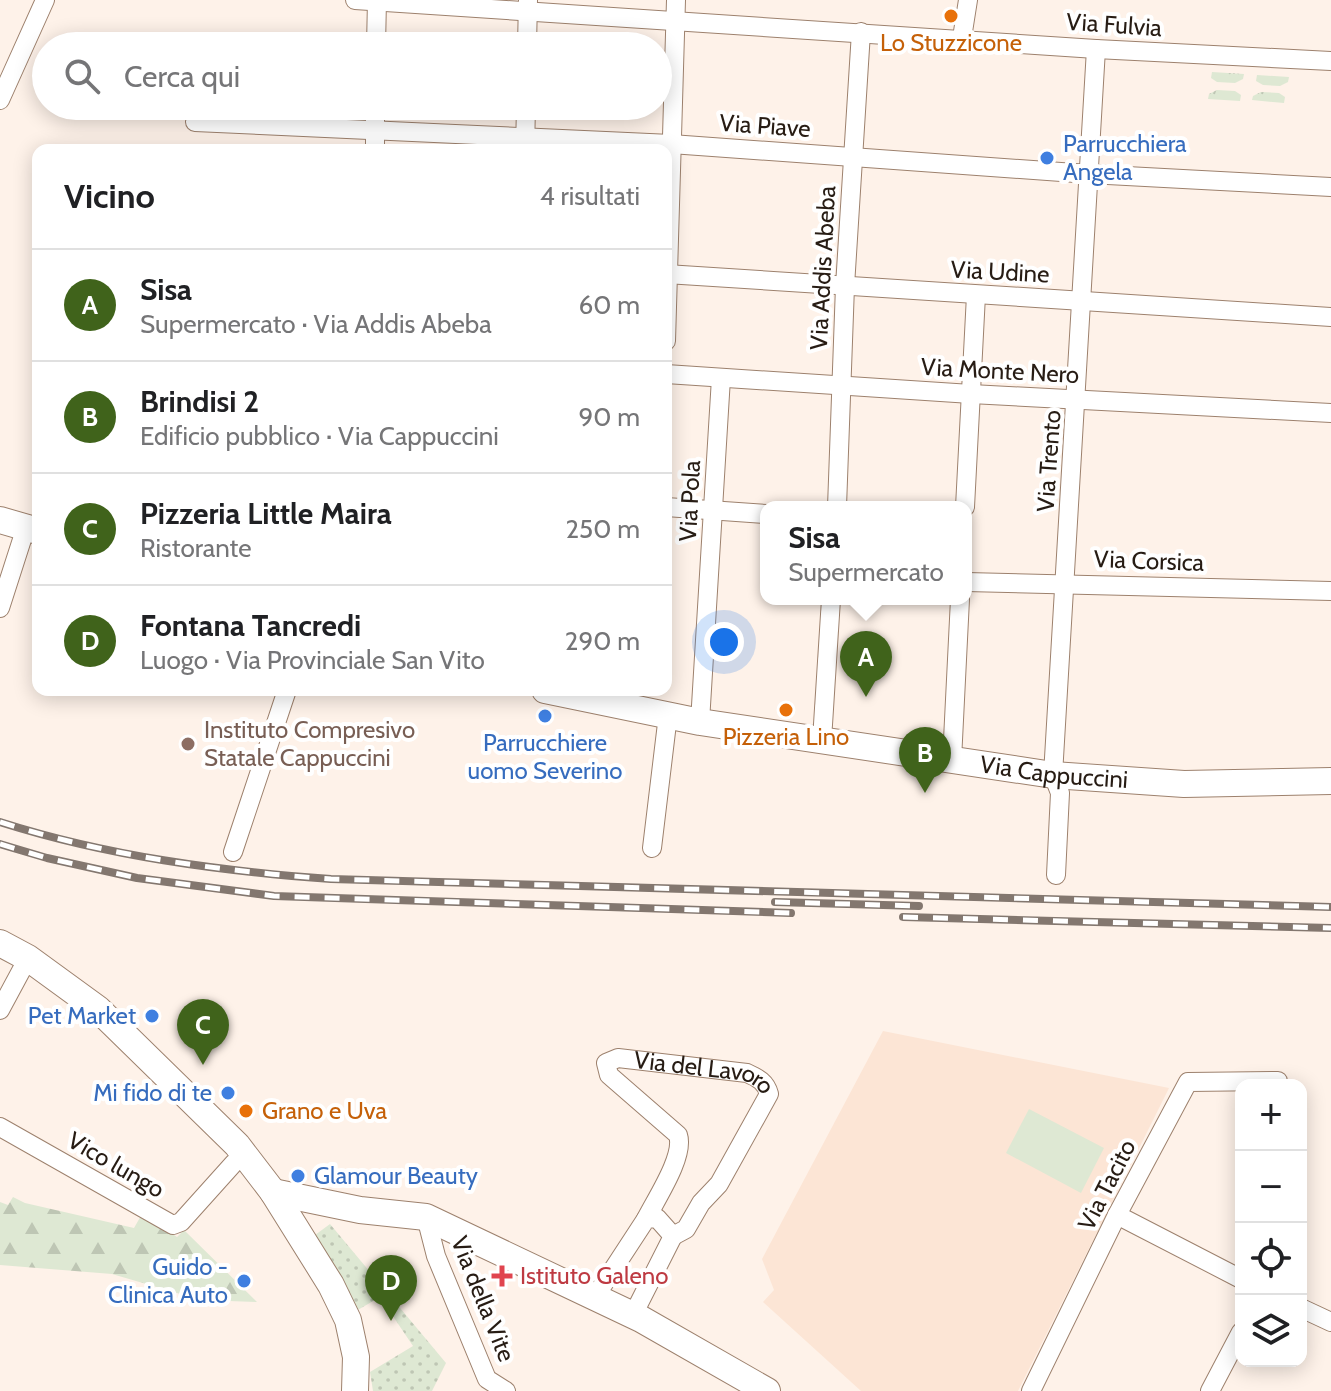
<!DOCTYPE html>
<html lang="it">
<meta charset="utf-8">
<style>
:root{--surface:#fff;--page:#f2f2f2;--text:#202124;--muted:#757577;--line:#e0e0e0;--accent:#40631b}
body{margin:0;font-family:Cabin,sans-serif;background:var(--page);color:var(--text)}
.controls{position:absolute;right:24px;bottom:24px;display:grid;overflow:hidden;border-radius:16px;box-shadow:0 4px 20px #0003}
.controls button{width:72px;height:72px;display:grid;place-items:center;padding:0;border:0;border-bottom:2px solid var(--line);background:var(--surface);color:var(--text);font:40px sans-serif}
.you{position:absolute;left:724px;top:642px;width:28px;height:28px;margin:-20px;border:6px solid #fff;border-radius:50%;background:#1a73e8;box-shadow:0 0 0 12px #1a73e833}
.badge{display:grid;place-items:center;width:52px;height:52px;border-radius:50%;background:var(--accent);color:#fff;font-size:26px;font-weight:700}
.pin{position:absolute;translate:-50% -66px;filter:drop-shadow(0 2px 4px #0008)}
.pin::after{content:'';position:absolute;top:42px;width:28px;height:24px;background:inherit;clip-path:polygon(0 0,100% 0,50% 100%)}
.popup{position:absolute;left:760px;top:501px;width:212px;height:104px;box-sizing:border-box;display:grid;place-content:center;border-radius:16px;background:var(--surface);filter:drop-shadow(0 2px 6px #0005);font-size:26px;white-space:nowrap;color:var(--muted)}
.popup b{font-size:30px;color:var(--text)}
.popup::after{content:'';position:absolute;left:50%;top:100%;margin-left:-16px;border:16px solid transparent;border-top-color:var(--surface)}
.list{margin:0;padding:0;list-style:none}
h2{display:flex;justify-content:space-between;align-items:center;height:104px;margin:0;padding:0 32px;font-size:34px}
h2 small{font-size:26px;font-weight:400;color:var(--muted)}
.list li{display:grid;grid-template-columns:52px 1fr auto;gap:24px;align-items:center;box-sizing:border-box;height:112px;padding:0 32px;border-top:2px solid var(--line)}
.list b{display:block;font-size:30px;white-space:nowrap}
.list p{margin:0;font-size:26px;white-space:nowrap;color:var(--muted)}
.list em{font-size:26px;font-style:normal;color:var(--muted)}
.icon{flex:none;width:44px;height:44px;fill:none;stroke:currentColor;stroke-width:2;stroke-linecap:round;stroke-linejoin:round}
.map{position:relative;flex:none;width:1331px;height:1391px;overflow:hidden}
.search{position:absolute;background:var(--surface);box-shadow:0 4px 20px #0003;left:32px;top:32px;width:640px;height:88px;display:flex;align-items:center;gap:20px;box-sizing:border-box;padding:0 28px;border-radius:44px;color:var(--muted);font-size:30px}
.panel{position:absolute;background:var(--surface);box-shadow:0 4px 20px #0003;left:32px;top:144px;width:640px;height:552px;border-radius:16px}
.map>svg:first-child{display:block}
.built{fill:#fce5d5}
.grass{fill:url(#grass-tufts)}
.forest{fill:url(#forest-firs)}
.garden{fill:url(#garden-dots)}
.pitch{fill:#dee8d3}
.lines{fill:none;stroke-linecap:round;stroke-linejoin:round}
.street-casing{stroke:#9d816d;stroke-width:20}
.secondary-casing{stroke:#9d816d;stroke-width:28}
.street{stroke:#fff;stroke-width:18}
.secondary{stroke:#fff;stroke-width:26}
.rail-casing{stroke:#83776f;stroke-width:8}
.rail{stroke:#fff;stroke-width:5;stroke-dasharray:15;stroke-linecap:butt}
.food-dot{fill:#e8710a;stroke:#fff;stroke-width:3}
.shop-dot{fill:#3f7fe0;stroke:#fff;stroke-width:3}
.education-dot{fill:#8d6e63;stroke:#fff;stroke-width:3}
.health-dot{fill:#e0444e;stroke:#fff;stroke-width:3}
.labels{text-anchor:middle;stroke-width:8;stroke-linejoin:round;paint-order:stroke}
.street-label{font-size:24px;fill:#271c14;stroke:#fff}
.food-label{font-size:24px;fill:#c56008;stroke:#fff}
.shop-label{font-size:24px;fill:#366cbe;stroke:#fff;text-anchor:end}
.education-label{font-size:24px;fill:#785e54;stroke:#fff;text-anchor:start}
.health-label{font-size:24px;fill:#be3a42;stroke:#fff;text-anchor:start}
</style>
<div class="map">
<svg width="1331" height="1391" viewBox="0 0 1331 1391">
<defs>
<pattern id="grass-tufts" width="24" height="20" patternUnits="userSpaceOnUse" patternTransform="scale(2)"><rect width="24" height="20" fill="#dee8d3"/><path d="M3 7l-1-3M5 7V3M7 7l1-3M15 17l-1-3M17 17v-4M19 17l1-3" fill="none" stroke="#bec6b4"/></pattern>
<pattern id="forest-firs" width="22" height="20" patternUnits="userSpaceOnUse" patternTransform="scale(2)"><rect width="22" height="20" fill="#dee8d3"/><path d="M5 1l3.5 6h-7zM16 11l3.5 6h-7z" fill="#bec6b4"/></pattern>
<pattern id="garden-dots" width="8" height="8" patternUnits="userSpaceOnUse" patternTransform="scale(2)"><rect width="8" height="8" fill="#dee8d3"/><path d="M2 2h.1M6 6h.1" fill="none" stroke="#bec6b4" stroke-width="1.8" stroke-linecap="round"/></pattern>
</defs>
<rect width="100%" height="100%" fill="#fef2e9"/>
<polygon class="built" points="883,1031 1169,1088 1018,1391 861,1391 763,1302 774,1290 762,1259"/>
<g class="grass">
<polygon points="1212,72 1244,74 1243,79 1235,83 1217,82 1211,78"/>
<polygon points="1257,75 1289,77 1288,82 1280,86 1263,85 1256,81"/>
<polygon points="1217,90 1235,91 1241,95 1240,101 1208,99 1209,94"/>
<polygon points="1261,92 1279,93 1285,97 1284,103 1252,100 1253,96"/>
</g>
<polygon class="forest" points="13,1197 25,1203 134,1228 142,1214 177,1237 184,1230 257,1302 201,1300 112,1274 0,1265 0,1202 8,1205"/>
<polygon class="garden" points="330,1224 446,1363 432,1391 373,1391 370,1372 413,1346 380,1297 356,1311 311,1238"/>
<polygon class="pitch" points="1029,1109 1104,1148 1081,1193 1006,1153"/>
<g class="lines">
<defs>
<g id="street">
<polyline points="355,0 1096,49 1331,61"/>
<polyline points="962,38 968,0"/>
<polyline points="376,46 377,0"/>
<polyline points="527,46 528,0"/>
<polyline points="0,100 45,0"/>
<polyline points="195,122 671,144 1089,174 1331,187"/>
<polyline points="375,150 375,106"/>
<polyline points="525,150 526,106"/>
<polyline points="666,274 1331,317"/>
<polyline points="666,341 676,0"/>
<polyline points="666,374 971,394 1331,413"/>
<polyline points="666,507 766,514"/>
<polyline points="837,507 845,286 861,32"/>
<polyline points="965,507 976,295"/>
<polyline points="966,582 1331,591"/>
<polyline points="0,608 26,527"/>
<polyline points="700,722 721,378"/>
<polyline points="822,740 831,599"/>
<polyline points="952,760 960,599"/>
<polyline points="652,848 668,715"/>
<polyline points="233,852 287,690"/>
<polyline points="1056,875 1060,793 1053,775 1096,49"/>
<polyline points="0,1010 28,958"/>
<polyline points="0,1127 173,1225 181,1222 234,1163"/>
<polyline points="1117,1215 1241,1279"/>
<polyline points="426,1217 436,1256 487,1379 506,1391"/>
<path id="s1" d="M646,1219C656,1199 685,1156 678,1135L609,1075L606,1063L618,1058L747,1073C758,1078 766,1082 769,1094L719,1184L701,1203L686,1229L673,1236"/>
<polyline points="595,1297 646,1219 657,1218 673,1236 633,1315"/>
<polyline points="1301,1308 1331,1322"/>
<polyline points="1031,1391 1117,1215 1188,1082 1278,1081"/>
<polyline points="1210,1391 1241,1332"/>
</g>
<g id="secondary">
<polyline points="0,520 38,531"/>
<path id="s2" d="M545,690L700,722L1053,775L1184,784L1331,781"/>
<polyline points="0,943 28,958 98,1009 237,1145 273,1192 331,1285 348,1320 356,1357 355,1391"/>
<polyline points="273,1192 360,1210 426,1217 641,1319 767,1391"/>
</g>
</defs>
<use href="#street" class="street-casing"/>
<use href="#secondary" class="secondary-casing"/>
<use href="#street" class="street"/>
<use href="#secondary" class="secondary"/>
<defs>
<g id="rail">
<path d="M0,822C107,856 219,871 331,879L1331,907"/>
<polyline points="0,844 47,858 137,878 274,896 791,913"/>
<polyline points="775,902 919,906"/>
<polyline points="903,917 1331,928"/>
</g>
</defs>
<use href="#rail" class="rail-casing"/>
<use href="#rail" class="rail"/>
</g>
<g class="food-dot">
<circle cx="951" cy="16" r="8"/>
<circle cx="786" cy="710" r="8"/>
<circle cx="246" cy="1111" r="8"/>
</g>
<g class="shop-dot">
<circle cx="1047" cy="158" r="8"/>
<circle cx="545" cy="716" r="8"/>
<circle cx="152" cy="1016" r="8"/>
<circle cx="228" cy="1093" r="8"/>
<circle cx="298" cy="1176" r="8"/>
<circle cx="244" cy="1281" r="8"/>
</g>
<circle class="education-dot" cx="188" cy="744" r="8"/>
<path class="health-dot" d="M498 1264h8v8h8v8h-8v8h-8v-8h-8v-8h8z"/>
<g class="labels">
<g class="street-label">
<text transform="translate(1114 25) rotate(4)" y="8">Via Fulvia</text>
<text transform="translate(765 126) rotate(4)" y="8">Via Piave</text>
<text transform="translate(823 268) rotate(-87)" y="8">Via Addis Abeba</text>
<text transform="translate(1000 272) rotate(3)" y="8">Via Udine</text>
<text transform="translate(1000 371) rotate(3)" y="8">Via Monte Nero</text>
<text transform="translate(1049 461) rotate(-86)" y="8">Via Trento</text>
<text transform="translate(690 501) rotate(-87)" y="8">Via Pola</text>
<text transform="translate(1149 561) rotate(2)" y="8">Via Corsica</text>
<text dy="8" stroke="none"><textPath href="#s2" startOffset="516">Via Cappuccini</textPath></text>
<text dy="8" stroke="none"><textPath href="#s1" startOffset="296">Via del Lavoro</textPath></text>
<text transform="translate(116 1165) rotate(30)" y="8">Vico lungo</text>
<text transform="translate(1107 1185) rotate(-63)" y="8">Via Tacito</text>
<text transform="translate(483 1299) rotate(68)" y="8">Via della Vite</text>
</g>
<g class="food-label">
<text x="951" y="51">Lo Stuzzicone</text>
<text x="786" y="745">Pizzeria Lino</text>
<text x="262" y="1119" text-anchor="start">Grano e Uva</text>
</g>
<g class="shop-label">
<text x="1063" y="152" text-anchor="start">Parrucchiera<tspan x="1063" dy="28">Angela</tspan></text>
<text x="545" y="751" text-anchor="middle">Parrucchiere<tspan x="545" dy="28">uomo Severino</tspan></text>
<text x="136" y="1024">Pet Market</text>
<text x="212" y="1101">Mi fido di te</text>
<text x="314" y="1184" text-anchor="start">Glamour Beauty</text>
<text x="228" y="1275">Guido -<tspan x="228" dy="28">Clinica Auto</tspan></text>
</g>
<g class="education-label">
<text x="204" y="738">Instituto Compresivo<tspan x="204" dy="28">Statale Cappuccini</tspan></text>
</g>
<g class="health-label">
<text x="520" y="1284">Istituto Galeno</text>
</g>
</g>
</svg>
<div class="controls">
<button>+</button>
<button>−</button>
<button><svg class="icon" aria-label="locate" viewBox="0 0 24 24"><circle cx="12" cy="12" r="6"/><path d="M12 2v4M12 18v4M2 12h4M18 12h4"/></svg></button>
<button><svg class="icon" aria-label="layers" viewBox="0 0 24 24"><path d="M12 4l9 5-9 5-9-5zM3 14l9 5 9-5"/></svg></button>
</div>
<div class="you"></div>
<div class="pin badge" style="left:866px;top:697px">A</div>
<div class="popup"><b>Sisa</b>Supermercato</div>
<div class="pin badge" style="left:925px;top:793px">B</div>
<div class="pin badge" style="left:203px;top:1065px">C</div>
<div class="pin badge" style="left:391px;top:1321px">D</div>
<div class="search"><svg class="icon" aria-label="search" viewBox="0 0 24 24"><circle cx="10" cy="10" r="6"/><path d="M15 15l6 6"/></svg>Cerca qui</div>
<section class="panel">
<h2>Vicino<small>4 risultati</small></h2>
<ul class="list">
<li><span class="badge">A</span><div><b>Sisa</b><p>Supermercato · Via Addis Abeba</p></div><em>60 m</em></li>
<li><span class="badge">B</span><div><b>Brindisi 2</b><p>Edificio pubblico · Via Cappuccini</p></div><em>90 m</em></li>
<li><span class="badge">C</span><div><b>Pizzeria Little Maira</b><p>Ristorante</p></div><em>250 m</em></li>
<li><span class="badge">D</span><div><b>Fontana Tancredi</b><p>Luogo · Via Provinciale San Vito</p></div><em>290 m</em></li>
</ul>
</section>
</div>
